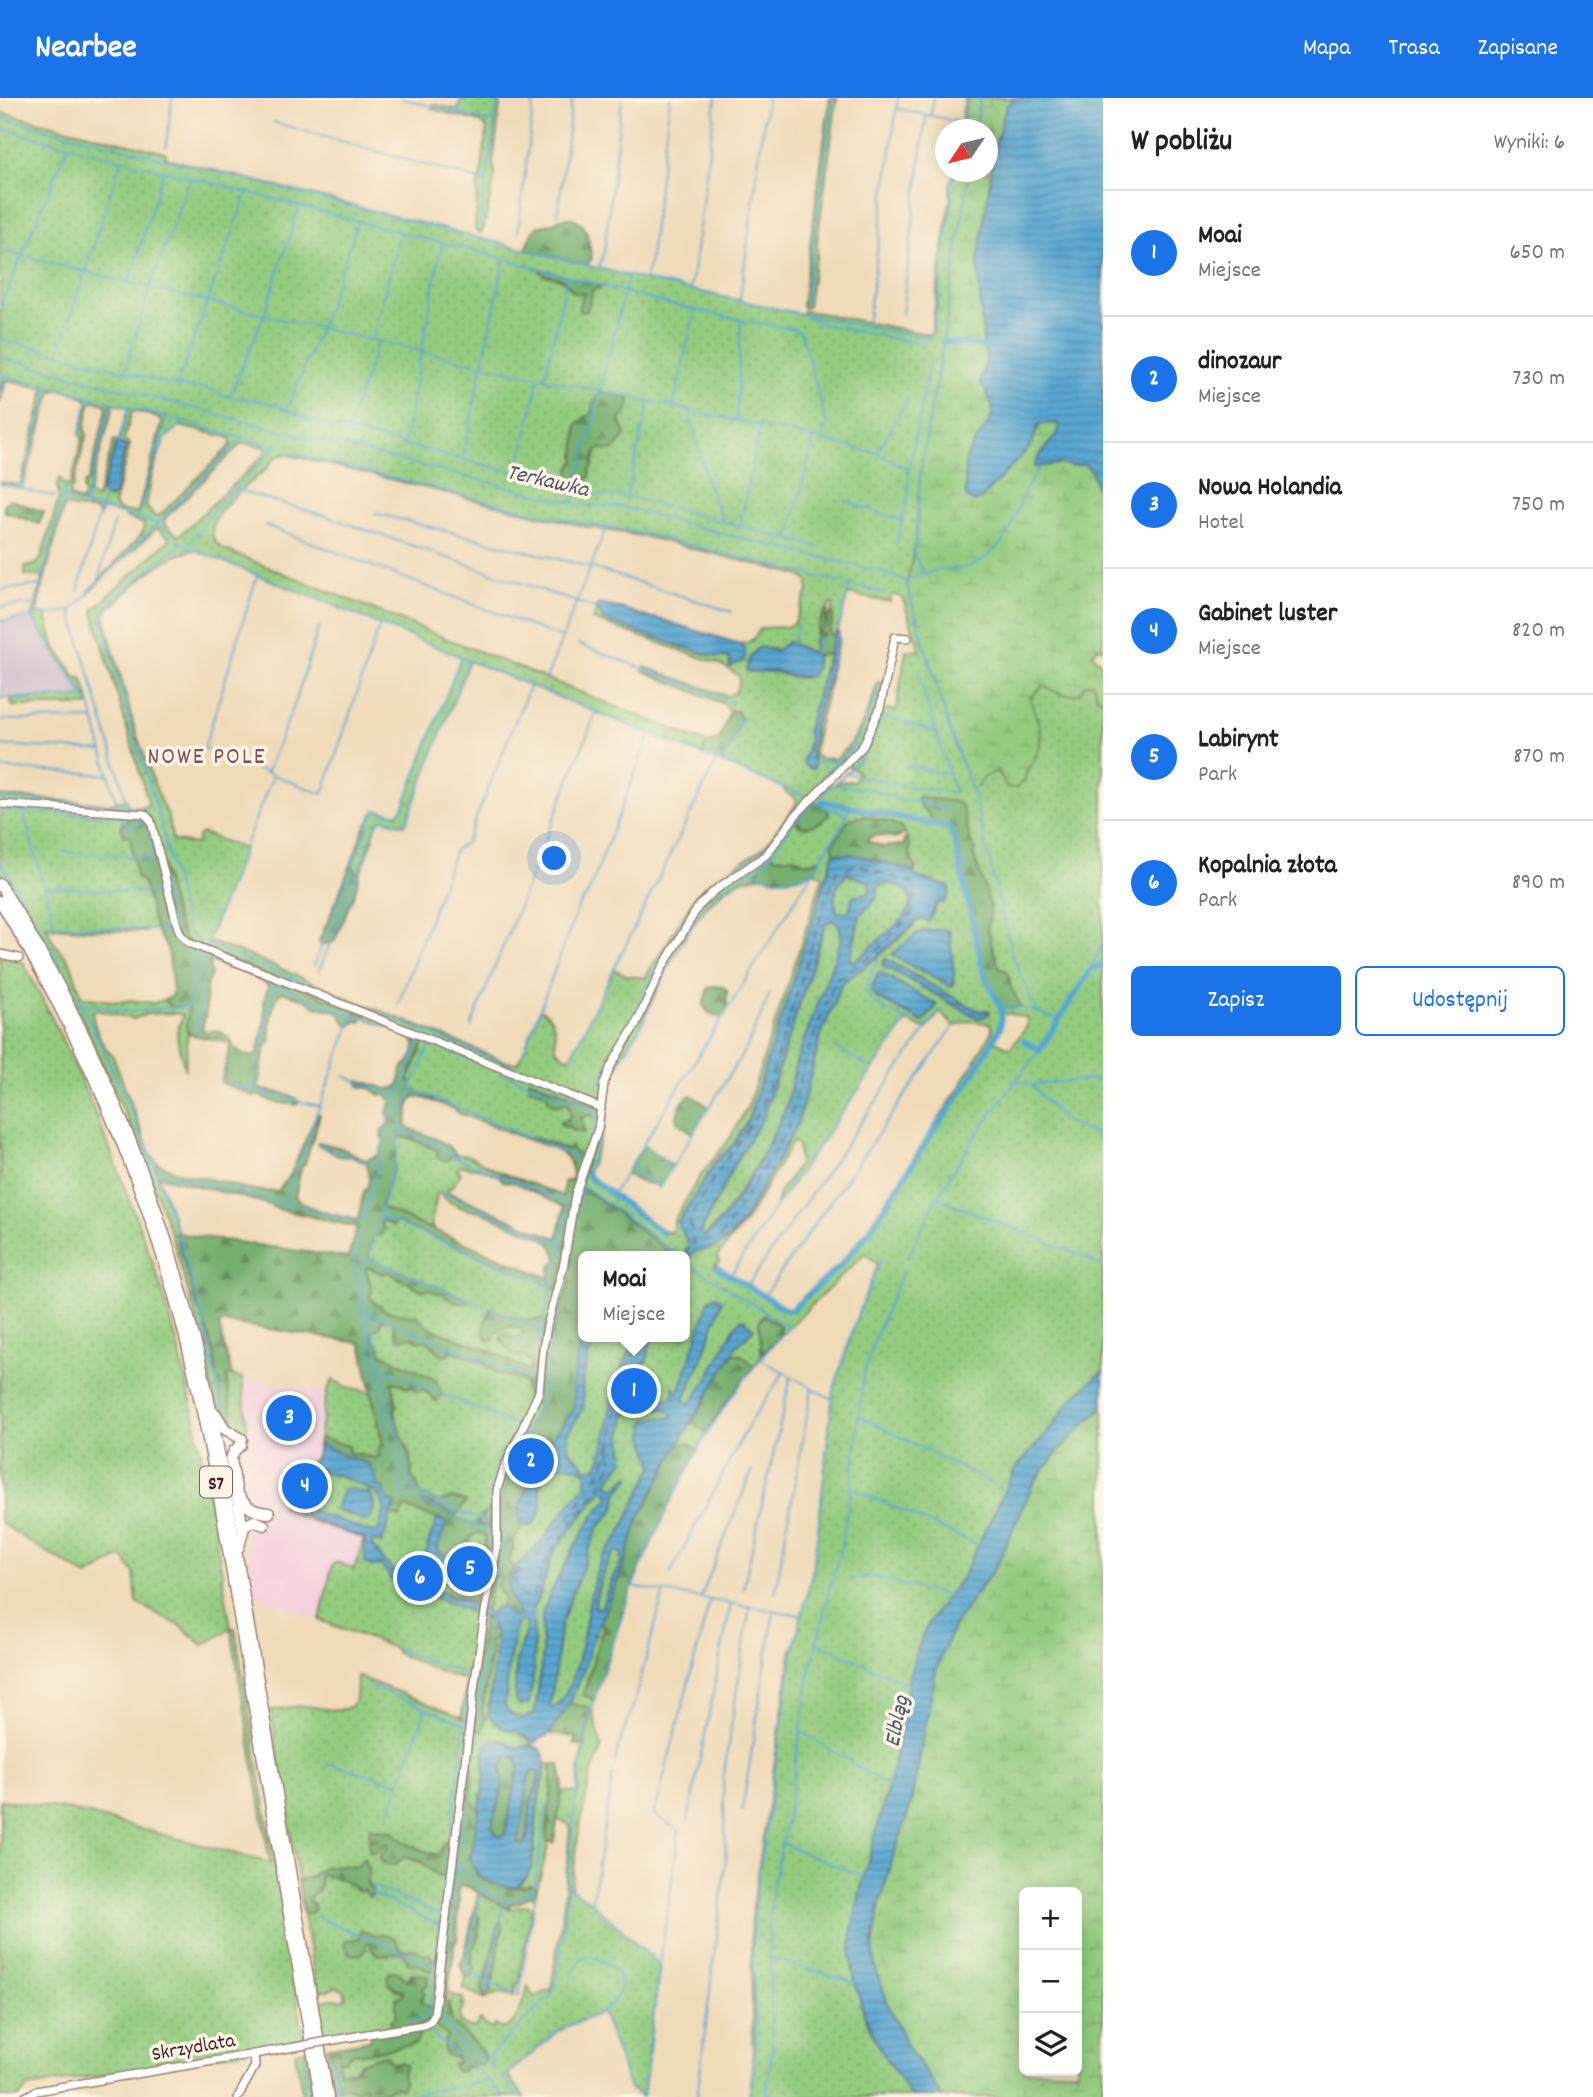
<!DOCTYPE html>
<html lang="pl">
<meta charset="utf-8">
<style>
:root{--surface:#fff;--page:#f6f6f6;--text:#222;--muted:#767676;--line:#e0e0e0;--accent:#1a73e8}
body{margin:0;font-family:Dekko,sans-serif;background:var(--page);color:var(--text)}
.controls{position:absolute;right:21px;bottom:21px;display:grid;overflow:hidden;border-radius:10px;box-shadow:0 4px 18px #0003}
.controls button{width:63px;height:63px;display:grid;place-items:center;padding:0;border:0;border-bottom:2px solid var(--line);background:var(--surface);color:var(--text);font:35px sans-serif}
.compass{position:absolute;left:935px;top:21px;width:63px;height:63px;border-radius:50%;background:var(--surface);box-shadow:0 4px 18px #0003;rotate:235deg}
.you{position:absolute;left:555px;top:761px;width:24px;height:24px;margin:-18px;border:5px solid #fff;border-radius:50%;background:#1a73e8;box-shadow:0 0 0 10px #1a73e833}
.badge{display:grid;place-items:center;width:46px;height:46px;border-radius:50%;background:var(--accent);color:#fff;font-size:23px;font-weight:700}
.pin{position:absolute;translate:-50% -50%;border:4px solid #fff;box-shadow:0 2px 7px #0006}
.popup{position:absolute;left:578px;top:1153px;width:112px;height:91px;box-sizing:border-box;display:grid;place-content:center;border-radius:10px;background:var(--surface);filter:drop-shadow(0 2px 5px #0005);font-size:23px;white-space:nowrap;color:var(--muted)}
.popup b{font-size:26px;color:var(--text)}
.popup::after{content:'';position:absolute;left:50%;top:100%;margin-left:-14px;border:14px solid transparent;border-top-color:var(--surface)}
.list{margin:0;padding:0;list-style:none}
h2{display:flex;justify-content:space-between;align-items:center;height:91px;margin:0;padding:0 28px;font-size:30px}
h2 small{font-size:23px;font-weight:400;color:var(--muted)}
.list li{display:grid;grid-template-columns:46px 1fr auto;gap:21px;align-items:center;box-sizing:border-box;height:126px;padding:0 28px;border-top:2px solid var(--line)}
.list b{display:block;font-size:26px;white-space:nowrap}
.list p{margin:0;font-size:23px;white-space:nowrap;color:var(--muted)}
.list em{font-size:23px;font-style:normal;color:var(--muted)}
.actions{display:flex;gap:14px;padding:21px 28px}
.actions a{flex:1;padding:16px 0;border:2px solid var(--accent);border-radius:10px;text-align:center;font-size:24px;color:var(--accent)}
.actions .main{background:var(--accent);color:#fff}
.icon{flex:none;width:38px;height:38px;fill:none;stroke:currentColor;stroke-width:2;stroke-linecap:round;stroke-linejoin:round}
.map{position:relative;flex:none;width:1103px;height:1999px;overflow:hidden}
header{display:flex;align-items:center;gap:42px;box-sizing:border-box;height:98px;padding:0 35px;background:var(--accent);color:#fff}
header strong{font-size:33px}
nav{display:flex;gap:38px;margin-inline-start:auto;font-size:24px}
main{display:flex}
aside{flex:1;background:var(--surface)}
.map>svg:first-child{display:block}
.built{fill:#f4cfdd}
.industrial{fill:#d0bdcd}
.green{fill:url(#green-dots);stroke:#6e7655;stroke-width:2;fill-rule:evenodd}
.forest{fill:url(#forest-firs);stroke:#60684c;stroke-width:2;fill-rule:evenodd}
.wetland{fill:url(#wetland-marsh);stroke:#6e7655;stroke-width:2;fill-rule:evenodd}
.water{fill:url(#water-rules);stroke:#50627e;stroke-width:2;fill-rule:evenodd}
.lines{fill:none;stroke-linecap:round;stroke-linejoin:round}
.stream{stroke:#57a6d1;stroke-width:2}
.canal{stroke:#57a6d1;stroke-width:6}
.ferry{stroke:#4f556d;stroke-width:2;stroke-dasharray:9 7;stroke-linecap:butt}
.minor-casing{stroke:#9d7d72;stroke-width:10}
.highway-casing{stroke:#9d7d72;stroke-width:13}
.minor{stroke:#fff;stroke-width:7}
.highway{stroke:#fff;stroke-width:10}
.minor-bridge-casing{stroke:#9d7d72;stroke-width:10;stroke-linecap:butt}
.minor-bridge{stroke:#fff;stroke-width:7}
.labels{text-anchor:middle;stroke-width:7;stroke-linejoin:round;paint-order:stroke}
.shield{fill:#fcf5e5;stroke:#7f5f63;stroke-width:2}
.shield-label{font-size:19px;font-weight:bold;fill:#4a1f2b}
.street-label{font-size:21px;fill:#4a1f2b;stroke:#fcf5e5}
.water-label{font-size:23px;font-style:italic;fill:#4f556d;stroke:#fcf5e5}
.quarter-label{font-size:24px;letter-spacing:2px;fill:#844e53;stroke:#fcf5e5}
</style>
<header>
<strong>Nearbee</strong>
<nav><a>Mapa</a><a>Trasa</a><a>Zapisane</a></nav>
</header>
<main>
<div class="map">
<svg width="1103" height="1999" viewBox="0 0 1103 1999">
<defs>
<pattern id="green-dots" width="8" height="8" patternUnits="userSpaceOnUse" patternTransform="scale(1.75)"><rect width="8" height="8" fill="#93cc7f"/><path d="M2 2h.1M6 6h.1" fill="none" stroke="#80af6e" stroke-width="1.8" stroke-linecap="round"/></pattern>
<pattern id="forest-firs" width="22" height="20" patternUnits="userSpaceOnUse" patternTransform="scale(1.75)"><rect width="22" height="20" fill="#76b06e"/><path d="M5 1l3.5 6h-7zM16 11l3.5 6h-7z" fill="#638f5b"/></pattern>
<pattern id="wetland-marsh" width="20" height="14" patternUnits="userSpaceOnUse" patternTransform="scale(1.75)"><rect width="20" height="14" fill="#93cc7f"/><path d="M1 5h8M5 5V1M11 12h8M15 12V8" fill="none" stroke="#80af6e"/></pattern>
<pattern id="water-rules" width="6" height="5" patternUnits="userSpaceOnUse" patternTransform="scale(1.75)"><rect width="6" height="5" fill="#57a6d1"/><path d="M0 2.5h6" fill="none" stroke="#4a87aa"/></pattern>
</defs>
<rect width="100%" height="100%" fill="#fcf5e5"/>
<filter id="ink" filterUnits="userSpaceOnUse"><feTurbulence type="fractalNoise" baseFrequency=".0143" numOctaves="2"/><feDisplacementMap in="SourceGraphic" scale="14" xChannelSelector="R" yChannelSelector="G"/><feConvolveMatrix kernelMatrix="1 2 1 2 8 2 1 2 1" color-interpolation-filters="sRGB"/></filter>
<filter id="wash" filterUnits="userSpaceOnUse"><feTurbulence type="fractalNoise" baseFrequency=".00686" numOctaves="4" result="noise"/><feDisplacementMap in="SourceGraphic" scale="28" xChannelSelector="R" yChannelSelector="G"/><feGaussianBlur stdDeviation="1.57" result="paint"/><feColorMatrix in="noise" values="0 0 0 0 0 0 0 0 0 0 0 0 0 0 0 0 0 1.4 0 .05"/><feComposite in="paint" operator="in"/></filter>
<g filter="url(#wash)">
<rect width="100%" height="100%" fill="#f0dbb9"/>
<polygon class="built" points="242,1280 327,1293 316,1359 308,1367 305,1375 297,1373 282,1408 364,1441 354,1470 334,1464 320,1522 253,1496 237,1381 227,1327 233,1323 240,1327 247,1327"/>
<polygon class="industrial" points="32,520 86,599 0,600 0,523"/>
<g class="green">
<polygon points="461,0 501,0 493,65 495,77 484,129 482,134 479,135 475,132 478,84 481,78 487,30 480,24 432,11 433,6 458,12"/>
<polygon points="830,0 837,0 817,143 817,157 814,166 808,208 804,210 802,208 803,199"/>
<polygon points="965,0 980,0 977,22 984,31 960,32"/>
<path d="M0,14L166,55V60L645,182L802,216L803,213L819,215L931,237L950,102V85L955,74H988V36L995,48L978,164L984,248L943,245L920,376L916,441L913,455L917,464L926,475L908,482L907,488L948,626L971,691L979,688L984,679L981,672C969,666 968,657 967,644L973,638L979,639L986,648L990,665L999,672L1007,690H1016L1025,682C1024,669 1035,664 1039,651C1044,635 1035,615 1030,600C1022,595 1013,589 1003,586C986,582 985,591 976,570L957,564L951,559L960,542L966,541C980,552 990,564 1004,573L1013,567L1023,565C1043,580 1050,603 1080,595L1085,586L1093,585L1097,599L1103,601V1273L1071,1302L1052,1329L1016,1370L963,1478L936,1514L925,1532L916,1555L908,1586L893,1671L861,1790L852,1833L851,1859L855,1885L865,1919L879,1949L911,1999H749L753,1974L751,1832L753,1807L792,1550L794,1549L812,1476L817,1442L833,1294L857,1219L878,1166L865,1155L781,1237L780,1228L763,1217L759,1224L762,1256L754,1268L743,1258L733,1255L692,1324L707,1334L698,1352L688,1345L678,1347L639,1420L625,1465L600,1522L603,1530L583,1597L594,1602L592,1611L602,1650L591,1676L579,1731L571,1791L589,1802L660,1867L643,1999L630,1991L602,1914L568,1928L556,1935L508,1976L524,1999H334L326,1949H330L337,1990L347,1989L356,1993L362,1988L365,1989L364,1992L367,1996L385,1993L396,1988L401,1990L404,1984C401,1977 402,1974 406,1968L402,1964L396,1966L390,1964L388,1959L384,1957L360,1965L353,1973L339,1974L337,1964L338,1961L344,1963L352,1955L373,1954L415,1946L419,1939L417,1928L430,1924L447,1938L444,1945V1954L448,1957L456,1959L458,1963L452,1967L456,1974L463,1973L465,1968L472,1969L477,1965L481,1969L485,1962L482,1953L453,1925L448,1904H452L451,1896L463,1900L464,1903L461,1906L465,1907C456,1917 459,1931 475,1930L480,1922L491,1931L494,1930L495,1927L503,1931C520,1925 522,1904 528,1888L532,1897L535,1899L547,1892L551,1893L564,1806L570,1727L557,1721L562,1693L578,1695L580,1666L592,1612L570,1605L549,1636L533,1645L517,1650L499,1642H493L488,1645L484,1660L485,1678L480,1712L470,1702L473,1670L465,1665L456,1743L450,1742L444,1745L439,1758C422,1751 403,1748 393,1733L370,1730L369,1752L372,1755H375L382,1747L387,1745L389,1748L380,1758L381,1763L386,1766L395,1767L403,1759L421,1764L438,1778L451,1781L435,1913L420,1903L425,1896L421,1891L427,1887L428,1878L412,1875L409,1878L410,1882L407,1883C394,1864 378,1877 395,1891L403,1893V1897L396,1900V1919L391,1922L393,1932L371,1936L369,1932L324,1939L318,1904L331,1901L343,1902L346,1898L344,1893L337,1889L328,1892L317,1893L303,1815L310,1816L315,1811L314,1807L309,1804L310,1799L319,1793L320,1776L344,1783L359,1793L365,1792L369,1799L372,1798V1792L367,1786L369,1775L364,1760L356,1770C347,1766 329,1767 320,1772C312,1777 309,1781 298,1783L271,1612C282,1611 293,1608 304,1608C322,1608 345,1621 356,1601L357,1578L471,1623L470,1630L482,1633L485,1621L482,1613L491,1555L489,1545L496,1536C493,1528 492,1523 484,1520L475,1583C448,1580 422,1566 397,1555L394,1550L320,1522L332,1467L337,1464L354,1471L364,1441L303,1420L281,1408L297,1372L305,1375L308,1367L316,1359L327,1293L333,1282L347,1289L371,1294L383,1348L379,1349V1358L389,1357L399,1397L420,1406L422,1402L456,1417L465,1404L452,1401L438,1404L420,1396L417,1385L411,1379C417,1357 395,1334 394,1311L397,1307L392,1284L401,1286L406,1290L411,1288L416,1293L424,1292L436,1303L442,1296L435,1282L382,1256L378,1245L373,1244L371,1234L379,1229L381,1223L384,1221L394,1225L395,1236L398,1241L412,1239L419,1243H427L443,1257L448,1256L451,1252L482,1263L498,1276L512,1278L522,1283L525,1287L527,1302L529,1305H539C544,1295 546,1284 546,1274L542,1273C542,1259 549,1232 544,1221C526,1226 508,1217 491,1210C486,1222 480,1231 488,1242H493L494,1236C504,1228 513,1225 524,1233L519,1239L513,1240L506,1236L501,1238V1242L514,1258H524L531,1265L530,1273C515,1266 501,1257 485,1251C466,1243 428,1234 416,1217C396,1216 384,1216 370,1200L372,1192L365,1170L368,1169L383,1176L388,1174L421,1192L429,1191L436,1195H443C450,1204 459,1208 470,1202L368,1160L374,1136L381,1137V1134L385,1132L380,1124L383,1122L393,1128L395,1124L552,1188L557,1192L564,1165H568L573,1161L585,1091L578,1090L587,1062L575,1055L571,1050L568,1052C556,1048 543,1042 531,1039L529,1042L459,1015L454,1011L433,1003V1000L411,991L413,984L408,983L425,940L415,945L405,936L366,920V916L189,845L181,837L177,827L151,723L145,716L132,714L121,728L124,737L130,738L136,777L144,787L156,832H148L145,834L46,829L54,845L70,864L82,899L120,904L131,902L153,905L164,902L171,909H189C187,930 188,949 185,970C182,963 177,941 177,934C178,927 182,924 183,917L174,915L147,916L133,921L97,912L92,913C93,927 102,949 113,958L150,1056L158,1065L156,1068V1072L178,1134L175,1135L198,1211C204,1221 215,1257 216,1269C217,1273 215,1276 216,1280C218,1295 224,1310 224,1323L215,1302L194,1213L171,1136L138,1045L83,922L47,855L0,775V698L108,706L126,701L129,708L138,709L149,707L93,512L170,441L157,430L88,494L142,436L144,428L142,425L125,419L123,416L102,411L100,418L96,413L64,408L39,502L37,516L46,517L54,547L77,580L82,579L90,606L87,608H12L11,601L85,599L32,520L43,479L25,477V469L35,467L41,461L59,400L57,388L60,380L63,385L70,387L71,385L83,338L79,337L88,305L86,300L81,299V297L59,291L56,293H52L22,391L0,386V384L17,387L21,385L45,291L9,282L6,283L0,305ZM539,171L602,189L593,191L587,213H581L579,208L584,194L575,195C570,191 567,185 562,182C555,178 547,179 540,174ZM601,294L630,300L628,311L620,322L625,338L613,353L601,350L597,352L593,368L590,372V377L581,390L577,389L569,379L570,370L575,363L577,326L592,316L593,313L592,307ZM93,302L106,307L107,310L88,384H85L83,393L85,395L82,404L70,399V392L73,389L87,335L84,333L90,307ZM111,305L128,310L119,343L114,342L97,400L88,397L113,310ZM132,313L153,318L161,322L162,325L138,413L135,415L118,412L114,406L130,347L124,341ZM179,328L227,339L231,341V347L160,417L155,418L146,409L152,377L164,342ZM117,345L126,349L114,397L111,400L104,399L101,395ZM242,345L264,349L266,355L179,438L165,427L164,423L165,420ZM285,356L588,429L646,439L799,477L808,483V493L794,526L785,529L761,530C753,540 756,543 740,546C747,550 746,556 743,563L730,568L729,567L730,561L728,559C716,561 702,554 689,551C660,542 632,532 603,522L600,514L596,513L593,521L596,523L720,566L738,577L740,582L735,595L727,598L645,569L643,573L724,606L730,613H737L742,622L722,665L784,690L785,694L794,699L797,703L795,708L764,749L705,788L696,797L645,880L628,878L614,871L571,958L567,960L556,951C555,934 557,920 540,911L520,963L517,965L507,964L351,901L255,860L208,843L244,751L203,735L199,737L196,746L173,743L167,715L162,707L136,635L104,518L109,510C135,487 160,458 195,452L461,559L403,710L397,716L376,712L363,733L350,769L352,767L359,778L374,740L373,736L378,724L383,721L404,727L407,723L469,563L702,657L707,645L223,451C188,426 248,388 265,372C269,368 272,363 275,359ZM848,496L890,504L891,497L900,498L904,504L920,553L906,552L896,613L880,610L885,585L878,584C869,614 859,641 835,662L830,660L821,661L814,657L818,629L831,579H827L813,632L814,641L811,653L814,670C809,672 806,669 803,665C804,653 813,644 807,633L828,556L816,557C818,581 805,583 785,577C781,577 778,574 774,574C766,572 756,575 747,573C747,564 752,554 760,549L772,551L775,553L788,544L813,555C816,538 819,518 832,505L834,507L831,515L833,516L830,537L834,538L838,532ZM845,662L846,667L856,672L858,676L854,683L836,684L831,689L825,687L821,682C826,673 835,665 845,662ZM918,700L956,704L962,708L971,746L976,752L973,754C977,773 985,787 989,806C991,814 988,820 988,828C989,842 995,857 999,870L1007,873L1010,879C1006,890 1018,899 1020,910H1001L984,876L952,733L947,728L934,726L928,715L920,708ZM809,703L813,705L817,704L829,714L826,720L804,729L799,728L796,723L799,720L796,717ZM866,718L901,729C904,733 908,740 909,746C911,756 908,760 916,768L913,778L949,789L950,794L945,804L937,805L929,824L923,821L916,823L908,833L865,869L842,885L821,937L798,1025L769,1078L743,1123L727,1142L715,1149L697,1153L692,1155L689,1158L685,1156L689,1146L678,1127L679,1122L717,1062L733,1047L748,1022L834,755L833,746C840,738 843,729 850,721ZM771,757L778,760L794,758C804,766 808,766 819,762L814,773L823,778L748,1008L729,1042L700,1078L674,1122L673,1131L669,1135L659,1130L657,1131L590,1080L587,1076C595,1056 604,1036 607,1015C609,1004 607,994 610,983C617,963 632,945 641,927C665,880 699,782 760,778L756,775L760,771V767ZM925,832H947L950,835L954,881L953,888H950C933,875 910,871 893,856L918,835ZM885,861L967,907L980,913L989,912L990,915L984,919L978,920L883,867ZM880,874L937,907L923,924L877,900L871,893L878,875ZM940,914L954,928L970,923L991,926L992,933L962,985L870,1128L872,1131L841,1167L791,1212H787L714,1168L720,1163L717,1158L745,1125L793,1043L798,1047L799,1066L779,1095L776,1108L907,923L926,932ZM1003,916H1011L1028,920L1026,930L1010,950L993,942L1000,930ZM529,982L601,1009L600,1020L595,1022L592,1017L581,1019L584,1034L581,1035L572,1032L569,1028L564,1029L560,1025L562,1023L566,1024L571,1017L567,1006L563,1005L560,1008L552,1006L548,1002V997L536,991H530ZM583,1158H685V1239H583Z"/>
<path d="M847,776L871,784L869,795L856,797L849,814H837C832,797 835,788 847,776Z"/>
<polygon points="890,785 909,793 911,806 905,819 854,865 850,861 860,817 877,800 878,788"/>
<polygon points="831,822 839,826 842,839 794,971 786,1011 756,1068 722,1121 704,1139 700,1135 727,1082 733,1068 763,1019 825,827"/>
<path d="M0,858L23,864C66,944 102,1026 133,1112C146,1145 158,1178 168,1212C198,1316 213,1424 231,1530H235L304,1942L142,1971L28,1989L19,1999H0V1702L70,1712L270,1765L231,1531L203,1547L182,1529L137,1505L134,1475L122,1458L87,1478L27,1442L0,1424Z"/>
<path d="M399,1039C412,1040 427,1047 438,1053L437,1059L446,1063C464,1046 482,1068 502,1075L499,1078L482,1071L460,1068L457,1071L461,1075L451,1090H448V1094L545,1136V1141L479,1113C467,1113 447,1105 440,1095H437C437,1107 429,1118 432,1129L428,1130L381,1109L393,1072Z"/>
<polygon points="226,1277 242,1280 247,1327 245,1336 241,1334 240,1327 233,1323"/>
<polygon points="546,1666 551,1666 552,1685 546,1742 549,1744 537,1791 534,1787 516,1789 523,1784"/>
<path d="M478,1795L509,1811L527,1807L532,1811L520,1873L521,1884H518L514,1898L500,1895L488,1899C496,1875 501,1849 499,1824L488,1872L482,1888L485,1901L463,1890L466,1881L471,1879L474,1860L472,1852C478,1841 480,1828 476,1815L474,1814Z"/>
<polygon points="306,1952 306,1953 314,1999 303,1999 295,1954"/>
</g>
<g class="forest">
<path d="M572,120C589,126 588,144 592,160L587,167L526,152L532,134L537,129L554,125L560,121Z"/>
<path d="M538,170L603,188L593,191L587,213H580L579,208L584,195H575C570,191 567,184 561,181C551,177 544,180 538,170Z"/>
<polygon points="601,294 630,300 628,311 620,322 626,338 613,353 601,350 597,352 593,363 593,368 590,372 590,377 581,390 577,389 569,379 570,370 575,363 577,326 592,315 593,313 592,307"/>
<polygon points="9,401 44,414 39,426 4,413 4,408"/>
<path d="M828,510L824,529L820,539L826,534L828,518L831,515L833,516L830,536L834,538L828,556L816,557L813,555L814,551L813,547C816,535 820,519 828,510Z"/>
<polygon points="730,613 737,613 742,622 722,665 702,657 707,645 719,641"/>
<path d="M918,699L957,704L962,708L971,746L976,752L973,754C977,774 988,790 990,811C991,817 988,822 988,828C989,842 995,857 999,870L1007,873L1010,879C1007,889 1018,899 1021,910H1001L984,876L952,733L947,728L934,726L928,715L920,708Z"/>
<path d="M809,703L813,705L817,704L829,714L828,718C821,725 809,731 799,728L796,723L799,720L796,717Z"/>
<path d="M132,714L150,720L175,820L186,843L367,917L361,924H355L349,929L337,913L317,909L304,901L282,894C273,900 267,930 271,942L265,950L258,990C273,996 288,992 300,1004L296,1007L273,1004L261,998H253L221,985L231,945L189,936L186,930L189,909H171L164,902L170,899L173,894L169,858L167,850L156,832L144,787L136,777L130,738L124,737L121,728L127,723ZM211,863L227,871H237L266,886L268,889L264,903L265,922L257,957L252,959L245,957L234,950L230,941L218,932L205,934L202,930L206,917V889L211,877L209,866Z"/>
<path d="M866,718C879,723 899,723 905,736L897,740C885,738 876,734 866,742L883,749L904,747V742L907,740C912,751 907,759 916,768L914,773L856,757L834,755L833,746C839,738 843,729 849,721Z"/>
<path d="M771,757L778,760L794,758C804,767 808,766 820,761L814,773C795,782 776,785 756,775L760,771V767Z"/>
<polygon points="352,767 359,778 355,794 334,844 321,847 319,844 350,769"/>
<path d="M713,888L723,889L727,892V913L723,919C714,919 708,916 703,908L708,890Z"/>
<path d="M426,940L408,983L413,984L411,991L433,1000V1003L415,998L410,1004L406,1028C423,1038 442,1039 456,1056L454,1059L452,1057L446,1063L436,1059L438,1053C427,1046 411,1040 399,1039L393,1072L381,1109L428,1130L432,1129L436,1133L549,1180L551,1168L557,1163C556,1152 553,1148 545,1141V1136L558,1140L564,1109L516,1085L503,1083L499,1078L502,1075L563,1098L564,1084L573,1081C573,1052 552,1051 529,1042L531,1039C543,1042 555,1048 567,1052L571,1049L575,1055L587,1062L578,1090L585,1091L675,1158H583V1233L573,1282L575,1308L569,1320L547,1346L519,1412L522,1427L514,1443L509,1465L515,1470L509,1484L519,1517L513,1520L508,1513L501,1508L504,1501L497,1487L501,1480L493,1478L485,1514L434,1493L435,1490L473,1504L476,1499H479L488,1451L484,1449L486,1438L478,1435L472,1437L464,1459L463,1475L476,1479L474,1484L460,1480L458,1474L461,1466L440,1455L437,1450L447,1424L404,1409L400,1420L391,1416L394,1405L388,1402L376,1387L371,1374L343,1357L320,1347L317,1359L309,1367L302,1383L293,1409L301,1412L298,1417L281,1408L297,1372L305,1375L308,1367L316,1359L320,1340L349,1348L348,1354L374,1360L379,1358V1349L383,1348L361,1245L222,1224L219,1229L232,1278H226L233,1323H225C223,1309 217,1293 216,1280C215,1276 217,1272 216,1269C215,1257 204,1221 198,1211L175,1135L348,1160L357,1129L278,1111L265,1105L158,1078L156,1068L158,1065C178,1077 201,1079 223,1084C241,1089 258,1095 278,1093L291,1076L317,1015L320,1017L305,1065L301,1071L295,1099C311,1114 338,1117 358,1122L363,1096L368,1088L369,1082L367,1065L351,1059L338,1058L317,1046L318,1044L341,1050L366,1062L379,1057L384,1042L382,1040L381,1034L388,1026L390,1020L387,1015L392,1003L385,997H380L372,991L359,988L358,984L359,982L387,991L395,990L400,985L402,970C410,965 415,956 415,945ZM383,1122L393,1128L396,1124L552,1188L557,1192L564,1165H569L572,1162L569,1185L547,1254L546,1273H542L547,1228L544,1220C527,1227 507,1217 491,1210C486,1222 480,1231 488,1242H493L494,1236C504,1228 513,1226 524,1233L518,1239L513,1240L506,1236L501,1238V1242L514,1258H524L531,1265L532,1269L530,1273C515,1266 500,1257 485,1251C466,1243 428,1234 416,1217C395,1216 384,1216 370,1200L372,1192L366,1170L368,1169L383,1176L388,1174L422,1192L429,1191L436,1195H443C451,1205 459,1208 470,1202L368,1160L374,1137H381L382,1134L385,1132L380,1125ZM385,1221L394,1225L395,1236L398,1241L412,1239L419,1243H427L443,1257L449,1256L451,1252L482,1264L498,1276L512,1278L522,1282L525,1287L527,1302L529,1305H539L517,1352L500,1409L502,1432L498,1431L497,1412L489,1411L476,1425L494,1431L498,1436L421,1406L422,1403L456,1417L466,1404L452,1400L438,1404L426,1399L420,1396L417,1385L411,1379C416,1357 395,1334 394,1311L397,1308L392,1284L401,1286L407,1290L411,1288L416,1294L424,1292L436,1303L442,1296L436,1282L382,1256L378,1245L373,1243L371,1234L380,1229L381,1223Z"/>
<polygon points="529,981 601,1010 600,1021 595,1022 592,1017 581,1019 584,1034 581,1035 572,1032 569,1028 564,1029 560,1025 562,1023 566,1023 571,1017 567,1006 563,1005 560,1008 552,1006 548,1002 548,997 536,991 530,991"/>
<path d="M691,997L709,1009L693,1035L677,1024C677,1012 680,1003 691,997Z"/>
<polygon points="644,1047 672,1068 659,1090 653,1086 640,1084 626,1076"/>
<polygon points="764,1217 780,1228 781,1237 762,1256 759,1224"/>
<polygon points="733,1255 743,1258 754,1268 721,1311 707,1334 692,1324"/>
<polygon points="688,1345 698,1352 670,1405 632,1488 594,1602 583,1597 603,1530 600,1523 625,1465 639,1420 678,1347"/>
<path d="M484,1520C492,1523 493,1528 496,1537L489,1545L491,1554L482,1613L485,1621L482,1634L470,1630V1623L461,1620L467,1582L474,1583Z"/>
<polygon points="570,1605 592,1611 584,1648 574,1646 575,1639 549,1636"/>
<polygon points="508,1657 516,1660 519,1668 505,1735 502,1739 495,1735 492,1728 503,1686 501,1669"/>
<path d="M465,1665L473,1670L470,1702L480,1712L471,1758L477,1777L485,1782L512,1790L534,1787L537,1791L535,1798H528L519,1805L510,1806L509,1811L469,1789L460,1787L457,1795L459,1799L457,1842L454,1847C455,1869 439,1903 453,1924C462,1939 480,1944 485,1962L481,1969L477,1966L472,1969L465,1968L464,1972L456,1974L452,1967L458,1963L456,1959L448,1958L444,1954L443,1950L447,1938L430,1924L417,1928L419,1939L415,1946L372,1954L352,1955L344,1963L338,1961L339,1974L353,1973L360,1965L384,1957L388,1959L390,1964L396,1966L402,1964L406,1968L402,1974L404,1984L401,1991L396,1988L385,1993L367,1996L364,1992L365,1988H362L356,1993L347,1989L337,1990L330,1949L371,1942V1936L392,1932L391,1922L396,1919V1900L403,1897V1893C395,1889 388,1890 387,1878C396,1867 401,1877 407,1883L410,1882L412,1875L428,1878L427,1887L422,1891L425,1896L420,1903L434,1912L451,1781L438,1778L421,1764L404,1759L396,1767L386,1766L381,1762L380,1758L389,1748L387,1745C381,1748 378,1754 372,1755L369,1752L370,1729L377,1732L393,1733C403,1748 422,1751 439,1758L444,1745L450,1742L455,1743Z"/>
<polygon points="551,1666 560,1666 563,1683 554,1745 546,1742 552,1685"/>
<path d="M533,1673L538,1674C540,1685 535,1691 532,1701C527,1716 531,1732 525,1746L522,1747L517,1743L522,1726L528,1679Z"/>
<path d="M364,1760L369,1775L367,1786L372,1792V1798L367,1797L365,1792L359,1793L344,1783L321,1776L319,1793L310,1799L309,1804L315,1810L310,1816L303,1815L298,1783C311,1781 311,1778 320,1772C329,1766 347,1766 356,1770Z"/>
<path d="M474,1814L479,1818C479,1829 479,1845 472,1852L475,1871L473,1877L466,1881L460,1866L464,1859Z"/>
<polygon points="501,1823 503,1833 500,1837 496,1870 488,1899 485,1901 482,1888 488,1872 499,1824"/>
<path d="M361,1833C365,1834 369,1836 373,1836C390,1839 391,1832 401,1852L415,1851L424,1857L430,1856L435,1865L433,1871L429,1873L417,1866L408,1865L404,1855L378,1857L371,1851L370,1844L366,1845V1852C360,1858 356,1858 348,1855L344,1846L345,1842L358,1841Z"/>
</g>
<g class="wetland">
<path d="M980,0H1103V551L1098,549L1092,556L1103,567V601L1097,599L1093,585L1085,586L1080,595C1065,599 1056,595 1043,587L1030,600C1035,615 1044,635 1039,651C1035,664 1025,669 1025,682L1016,690H1007L998,672L984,679L979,688L971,691L948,626L907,488L916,441L920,376L943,244L969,74H988V32L976,31Z"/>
<path d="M1103,1309V1999H942L908,1949L889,1909L876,1872L873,1848L879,1810L893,1759L910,1709L936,1572L954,1527L997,1467L1033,1386L1060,1351L1083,1327ZM1024,1794H1077V1973H1024Z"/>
</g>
<g class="water">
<path d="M1015,0H1103V387L1099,390L1096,389L1091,372L1084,366L1072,368L1059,366L1034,369C1037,356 1052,345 1059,333L1058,325L1040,326L1030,349L981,401L974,404L966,399C966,387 962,367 968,356C983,325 1008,322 980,285L986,262L982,232L978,164L995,48L1006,8Z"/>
<polygon points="117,345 126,348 114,397 111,400 104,399 101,395"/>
<path d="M599,506L624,511L649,520H656L740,546C747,550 746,556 743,563L730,569V561L728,559C714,561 699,553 686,550C658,541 630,532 603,522L600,514L594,510Z"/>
<path d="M838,532L839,542L813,632L814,641L811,653L814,670C809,672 806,669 803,665C804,653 813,644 807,633L834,538Z"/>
<path d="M788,544L816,557V568L811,578C795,579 792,578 776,574C768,573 756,575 746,573C747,564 752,554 760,549L775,553Z"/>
<path d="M834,755L856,757L914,773V778L950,789V794L945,804L937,805L929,824L923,821L916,823L908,832L865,869L842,885L821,937L798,1025L769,1078L743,1123L727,1142L715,1149L692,1155L685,1170L683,1158L689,1146L678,1127L679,1122L717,1062L733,1047L748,1022ZM847,776L870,784L869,795L856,797L852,800L849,814H837C832,797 835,788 847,776ZM891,785L909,793L911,806L905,819L854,865L850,861L860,817L877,800L878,788ZM831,822L839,826L842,840C828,878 813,917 799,956C793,974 792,995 784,1013C771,1045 731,1120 704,1139L700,1134L727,1082L733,1068L763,1019L825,827Z"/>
<path d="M925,832H947L950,835L954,881L953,887L950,888C932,875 910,870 892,856L918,835Z"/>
<polygon points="886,861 967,907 980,913 989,912 990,915 983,919 978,920 882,867"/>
<polygon points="880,874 937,907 923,924 877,900 871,893 878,875"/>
<path d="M716,1198L722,1203L702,1261L684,1302L690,1306L708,1280L735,1228L742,1221L754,1231L737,1248L685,1335L639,1420L625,1465L593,1541L583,1574L570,1605L549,1636L533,1645C530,1643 527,1640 523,1638C508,1630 500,1633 488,1617L496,1545V1536L490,1522L392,1482L381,1467L374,1469L365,1465C366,1457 363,1448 365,1441L307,1419L300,1412L294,1410L309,1367L317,1359L320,1346L343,1357L371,1367V1374H376V1387L384,1390L383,1395L388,1402L395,1405L382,1445L373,1443L371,1447C380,1456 387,1469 397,1476C423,1496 459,1496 485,1514L492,1515L495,1510L501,1508L508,1513L514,1520L519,1517L518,1514L508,1495L509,1484L515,1470L544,1441L559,1419L586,1387L587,1374C572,1366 561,1365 546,1372L539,1388L542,1408L539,1417L532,1428L522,1427L519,1412L531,1379L547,1346L568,1320L574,1308L573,1282L583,1233V1239H593L582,1284L584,1308L568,1335V1351L585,1369L591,1371L598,1367C607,1346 607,1324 612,1301C617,1279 627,1258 637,1239H653L649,1248V1257L629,1297L637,1303L670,1301L673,1299V1288L677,1294H679L709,1202ZM642,1308L667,1312L673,1316L671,1320C661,1319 653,1318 644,1325V1338L654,1368C642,1390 631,1413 620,1436C617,1443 611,1447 607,1453C601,1461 596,1473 594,1483C585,1514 581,1591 553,1610L550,1609L561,1526L598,1430L615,1411L617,1395L631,1379L629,1377L615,1390L607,1385L624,1362L622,1337L625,1317ZM318,1371L335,1378L336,1376L369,1391L367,1396L346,1390L343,1392L336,1412L366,1423C374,1417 377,1403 369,1396L371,1392L376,1394L385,1411L378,1434L367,1433L302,1409L311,1375ZM603,1391L608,1395L609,1400L592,1420L575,1448L549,1498L542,1517V1564L535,1613C527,1625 511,1620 505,1608L509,1565L516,1526L522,1523L526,1525V1531L516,1563L515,1600L516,1604L520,1608L529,1605L534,1573L533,1510L539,1499L554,1454ZM616,1453L622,1455V1463L612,1481L601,1510L598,1511L595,1508C597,1490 605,1467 616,1453Z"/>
<polygon points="1103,1273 1103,1309 1083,1327 1060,1351 1033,1386 997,1467 954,1527 936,1572 910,1709 893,1759 879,1810 873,1848 876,1872 889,1909 908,1949 942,1999 911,1999 879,1949 865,1919 855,1885 851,1859 852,1833 861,1790 893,1671 908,1586 916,1555 925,1532 936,1514 963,1478 1016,1370 1052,1329 1071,1302"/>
<polygon points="438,1420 447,1424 437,1450 440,1455 461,1466 458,1474 424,1461 428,1449 427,1448"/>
<path d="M493,1642L504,1643L517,1650L529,1647L537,1649L542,1653L546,1663L538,1705L532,1769L527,1779L516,1789C495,1789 473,1782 471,1759L485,1678L484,1660L485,1650L488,1645ZM508,1657L516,1660L519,1668L505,1735L502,1739L495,1735L492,1728L503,1686L501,1669ZM532,1673L538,1674C540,1685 535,1691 532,1701C527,1716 531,1732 525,1746L522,1747L517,1743L522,1726L528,1679Z"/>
</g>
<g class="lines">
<g class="stream">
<polyline points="401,0 481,22 494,23"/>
<polyline points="898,11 964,25"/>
<polyline points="459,16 461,0"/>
<polyline points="931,17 933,0"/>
<polyline points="0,19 645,182 802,216 932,241"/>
<polyline points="273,24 486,84"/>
<path d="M0,30L442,145L465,150L660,204L741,222L794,231L801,235L825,319L826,328L823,342C548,281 273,223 0,152"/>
<polyline points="963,32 968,0"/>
<polyline points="976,32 980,0"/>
<polyline points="166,49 172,0"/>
<polyline points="558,116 572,0"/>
<polyline points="480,131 498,0"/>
<polyline points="518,134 534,0"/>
<polyline points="599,168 604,155 622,0"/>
<polyline points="645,181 649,167 670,0"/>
<polyline points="129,184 163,73"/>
<polyline points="691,190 716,0"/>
<polyline points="740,201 767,0"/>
<polyline points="805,206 833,0"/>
<polyline points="0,210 67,50"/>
<polyline points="902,216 926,17"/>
<polyline points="804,217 822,226 925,247"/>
<polyline points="867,227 898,0"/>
<polyline points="934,231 952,106 951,85 957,74"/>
<polyline points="0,241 76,260 177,288 204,290 230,299 268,304 317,325 517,375 576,393 595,397 629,399 819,449"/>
<polyline points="372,242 400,136"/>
<polyline points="59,254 121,63"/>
<polyline points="0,259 269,330 582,407 621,409 634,412 735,439 883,474 904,483 938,472 965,470 976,466 988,458 1000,447 1011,430 1024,394 1039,370"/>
<polyline points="125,274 149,191 190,81"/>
<polyline points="0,277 59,290 242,340 275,350 215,412 187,447"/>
<polyline points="545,279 567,179"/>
<polyline points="177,287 247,95"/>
<polyline points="0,297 5,279"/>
<polyline points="230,298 264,217 299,109"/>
<polyline points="673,309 695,212"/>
<polyline points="287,312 320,230 358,124"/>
<polyline points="690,315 707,384 723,423"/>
<polyline points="736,322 741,223"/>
<polyline points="347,331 378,244"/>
<polyline points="79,337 89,301"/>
<polyline points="824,343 877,355 908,371"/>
<polyline points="118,346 128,310"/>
<polyline points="404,346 442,145"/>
<polyline points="288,355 561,421 646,436 884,495"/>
<polyline points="877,355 908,301"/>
<polyline points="157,359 164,342 182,325"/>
<polyline points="463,360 504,164"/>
<polyline points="518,373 539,280"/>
<polyline points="0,386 55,399"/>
<polyline points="22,391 49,290"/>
<polyline points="236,392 326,418 594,510"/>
<polyline points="627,397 649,304"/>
<polyline points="59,400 156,425 171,437"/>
<polyline points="845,403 903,423"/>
<polyline points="573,404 628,178"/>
<polyline points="85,406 111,306"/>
<polyline points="375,415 590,469 732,514"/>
<polyline points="138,419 166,320"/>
<polyline points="265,427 562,540"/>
<polyline points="740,427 760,329"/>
<polyline points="789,440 814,341"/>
<polyline points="177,442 186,448 805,698 803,704 762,754 711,789 698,800 649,882 636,915 601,978 598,990"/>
<polyline points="896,446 908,400 909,371 930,261"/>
<polyline points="181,447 160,462 107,508 101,517 133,636 155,703 184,820 189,835 199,844"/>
<polyline points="925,475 917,464 913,455 916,441 920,376 942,254 969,74"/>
<polyline points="257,478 204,651 323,696 380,526"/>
<polyline points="99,480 114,424"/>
<polyline points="908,482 907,488 948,626 974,699 1013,859 1037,915"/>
<polyline points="0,492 40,487"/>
<polyline points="78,493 104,399"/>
<polyline points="0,509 34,506"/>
<polyline points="34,512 66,386"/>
<polyline points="72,512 242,340"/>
<polyline points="33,521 90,606 117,707"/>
<polyline points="0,523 71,513 128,708"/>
<polyline points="838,532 850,486"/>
<polyline points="578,546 732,604"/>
<polyline points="791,546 798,528"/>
<polyline points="813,555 820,540"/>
<polyline points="745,557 750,560"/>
<polyline points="546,581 606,430"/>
<polyline points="0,600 86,599"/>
<polyline points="1,622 94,621"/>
<polyline points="0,647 103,653"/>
<polyline points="722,664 742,622"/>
<polyline points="813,665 832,663 836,665"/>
<polyline points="908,668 948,676"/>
<polyline points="0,670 110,677"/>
<polyline points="266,675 295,605 319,528"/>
<polyline points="847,675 895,686 955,695 918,575"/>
<polyline points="273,677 206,846 596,1002"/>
<polyline points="837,683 862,660 883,618 935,634"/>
<polyline points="816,688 856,645 869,618 878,589"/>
<polyline points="824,695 834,686 870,691 899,702 919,704 943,710"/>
<polyline points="0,701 117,707 145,710"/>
<polyline points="0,711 24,714 118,718 132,730 141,721 148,730 173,836 183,848 196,854 189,909 125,913 81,905"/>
<polyline points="24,716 54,825"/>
<polyline points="63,754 155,760"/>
<path d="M0,763C10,777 17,794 26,809C92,916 145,1033 183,1153C201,1207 212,1263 224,1319"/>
<path d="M752,773C773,785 793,783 814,773"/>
<polyline points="44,789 162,795"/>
<polyline points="45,826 173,833"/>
<path d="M314,867L372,717C378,708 388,715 398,716L403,710L461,559"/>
<polyline points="1091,871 1103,845"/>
<polyline points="319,873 378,724 383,721 404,727 407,723 468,565"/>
<polyline points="398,907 455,752 466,745 530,587"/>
<polyline points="1001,910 1014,909 1024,911"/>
<polyline points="1030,912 1060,922"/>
<polyline points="471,929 596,615"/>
<polyline points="835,949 873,971"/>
<polyline points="523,956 579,807 588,796 650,636"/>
<polyline points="571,958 716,664"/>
<polyline points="344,978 396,998"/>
<polyline points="1017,983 1032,987 1103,980"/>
<polyline points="221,985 319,1008"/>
<polyline points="1032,987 1064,1023 1103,1039"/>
<polyline points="412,991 582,1062"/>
<polyline points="253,993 274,884"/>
<polyline points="400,1031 435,1046 454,1059 568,1105"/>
<polyline points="317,1046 375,1067"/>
<polyline points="645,1048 672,1067"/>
<polyline points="397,1053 400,1025 413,984 430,948 439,949 595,1012 597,1018 590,1041 567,1111 560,1160 544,1220 539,1253"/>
<path d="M396,1058L368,1160C359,1171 363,1185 365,1199L409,1384L413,1390L425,1399L493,1427C492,1415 489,1401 492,1389C499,1351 528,1320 537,1282"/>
<polyline points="630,1070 659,1090 748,947 770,895"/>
<polyline points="154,1073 362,1125 393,1011 420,942 366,920 353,918 204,857 197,936"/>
<polyline points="587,1076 607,1017 608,995 613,976 643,924 657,889 681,846 706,807 721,792 766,763 796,723 815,703 824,709 847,716"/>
<polyline points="442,1094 560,1145"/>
<polyline points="612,1097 845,722 849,709"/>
<polyline points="938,1100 1082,1158 1103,1169"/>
<polyline points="285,1103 353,918"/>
<polyline points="379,1118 552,1188"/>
<polyline points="360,1132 354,1166 359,1199 402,1394 407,1399 494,1435 484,1484"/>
<polyline points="368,1160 541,1231"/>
<path d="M908,1160C941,1082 988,1018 1040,952"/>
<path d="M730,1178L776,1108L907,923C870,902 855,904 879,860"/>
<polyline points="747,1188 939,913"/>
<polyline points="764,1198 954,928"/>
<polyline points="369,1214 535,1284"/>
<polyline points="760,1261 832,1301"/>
<polyline points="384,1271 517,1328"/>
<polyline points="537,1277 538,1260"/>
<polyline points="859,1318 1004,1392"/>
<polyline points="852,1390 979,1448"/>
<polyline points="501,1404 503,1386 542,1299 546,1282 547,1254 568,1170 581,1090 584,1089 588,1091 680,1158"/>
<polyline points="670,1476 750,1324 784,1274"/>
<polyline points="495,1481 502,1439 500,1409"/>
<polyline points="848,1482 869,1478 948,1498"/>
<polyline points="633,1489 800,1517"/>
<polyline points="743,1491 791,1278"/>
<polyline points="775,1495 812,1290"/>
<polyline points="701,1499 752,1373"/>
<polyline points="480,1510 484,1489"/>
<polyline points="487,1536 490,1522"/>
<polyline points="818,1545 908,1586"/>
<path d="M486,1546L457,1765L440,1915C444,1934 479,1962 496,1971"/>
<polyline points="396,1551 471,1578 478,1518"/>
<polyline points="369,1587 464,1626"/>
<polyline points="802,1634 888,1688"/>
<polyline points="327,1665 399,1685"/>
<polyline points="615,1665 618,1650 632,1612 664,1494"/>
<polyline points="742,1713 774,1513"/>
<polyline points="389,1715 426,1611"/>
<polyline points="688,1722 731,1505"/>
<polyline points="783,1746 864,1779"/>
<path d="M457,1765C477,1788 510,1824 535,1785L547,1708"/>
<polyline points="371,1787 440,1817 470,1587"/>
<polyline points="481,1790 465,1873 519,1898 535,1798 531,1791"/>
<polyline points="370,1794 439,1827 430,1912 424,1919 412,1923"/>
<polyline points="592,1803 613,1676"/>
<polyline points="316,1819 435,1867"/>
<polyline points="753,1847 757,1786 794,1549 812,1476 817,1442 833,1294 857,1219 881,1161"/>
<polyline points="770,1860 855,1885"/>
<polyline points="660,1866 679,1732 654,1717 710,1502"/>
<path d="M572,1880C574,1872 576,1863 585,1859C621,1861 634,1891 603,1913"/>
<polyline points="487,1896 504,1804"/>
<polyline points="415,1934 423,1933 432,1936 490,1983 504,1999"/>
<polyline points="331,1958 339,1999"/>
<polyline points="303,1962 309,1999"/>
<path d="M492,1972L490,1960L492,1956L550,1899L556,1887C568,1814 570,1740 580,1666C585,1630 596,1594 608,1559C646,1441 703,1318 790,1228L785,1227L687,1164"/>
<polyline points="501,1976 519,1999"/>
<polyline points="504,1979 556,1935 568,1928 603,1914 630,1991 643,1999 660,1867 589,1802 568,1790"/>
<polyline points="767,1995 779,1999"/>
<polyline points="399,1999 488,1983"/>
<polyline points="697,1999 726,1761 723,1680 750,1508"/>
<polyline points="749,1999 756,1948 753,1855"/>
<polyline points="766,1999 772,1951 769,1827 773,1788 787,1720 809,1579 830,1488 840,1454 852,1383 863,1279 874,1242 903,1172"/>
</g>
<g class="canal">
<polyline points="943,244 984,248"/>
<polyline points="1024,943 1040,952 1091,871 1103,867"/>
<polyline points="587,1076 590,1080 663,1135"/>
<polyline points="718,1170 787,1212 791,1212 841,1167 872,1130 930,1038 968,985 1000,930 1002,912 984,876 954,740 950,730 822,703"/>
</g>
<g class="ferry">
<polyline points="685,1161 693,1146 690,1122 700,1101 762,1009 826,801 837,773 858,767 912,785 915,798 911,817 873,857 835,882 804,964 788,1030 721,1139 693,1146"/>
<polyline points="514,1478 554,1438 574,1413 599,1376 611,1349 616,1311 623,1284 641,1239"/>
<polyline points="515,1479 516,1490 522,1498 531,1499 534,1497 550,1455 599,1390 612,1366 611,1350"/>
</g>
</g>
</g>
<g filter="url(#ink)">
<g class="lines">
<defs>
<g id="minor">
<polyline points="0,706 145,716 151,723 177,827 181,837 189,845 601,1010"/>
<polyline points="0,856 19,860"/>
<polyline points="368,1936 423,1927 430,1924 434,1917 475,1583 485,1514 497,1450 497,1392 504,1370 539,1294 543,1250 547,1228 564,1165 575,1097 598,1031 604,985 611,968 636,926 661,872 698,809 714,793 766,757 796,717 863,648 880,610 895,539 908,540"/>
<polyline points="25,1999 36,1993 272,1953"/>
<polyline points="238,1999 255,1968 254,1956"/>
</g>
<g id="highway">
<path d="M0,786C90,929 156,1086 197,1250C209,1295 216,1341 225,1386L328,1999"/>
<path d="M0,803C78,931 140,1070 179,1216C212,1339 230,1465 251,1591C274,1727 297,1863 320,1999"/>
<polyline points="215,1315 225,1331 242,1341"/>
<path d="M239,1398C247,1410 254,1414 269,1415"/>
<polyline points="243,1432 246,1427 254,1423 264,1427"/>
<polyline points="239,1449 243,1432 231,1361 234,1353 241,1347"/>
</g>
</defs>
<use href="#minor" class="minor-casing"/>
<use href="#highway" class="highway-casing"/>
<use href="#minor" class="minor"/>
<use href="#highway" class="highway"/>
<defs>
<polyline id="minor-bridge" points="272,1953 368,1936"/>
</defs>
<use href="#minor-bridge" class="minor-bridge-casing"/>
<use href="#minor-bridge" class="minor-bridge"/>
</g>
</g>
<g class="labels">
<rect class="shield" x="200" y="1368.5" width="32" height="31" rx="5"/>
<g class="shield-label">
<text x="216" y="1391">S7</text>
</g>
<g class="street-label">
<text transform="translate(193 1948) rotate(-10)" y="7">Skrzydlata</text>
</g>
<g class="water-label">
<text transform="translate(548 381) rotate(13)" y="8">Terkawka</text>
<text transform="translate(895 1623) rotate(-79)" y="8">Elbląg</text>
</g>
<g class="quarter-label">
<text x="207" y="665">NOWE POLE</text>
</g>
</g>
</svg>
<div class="controls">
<button>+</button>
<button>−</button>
<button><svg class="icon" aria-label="layers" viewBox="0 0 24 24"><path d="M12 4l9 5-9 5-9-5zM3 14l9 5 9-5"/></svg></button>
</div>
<svg class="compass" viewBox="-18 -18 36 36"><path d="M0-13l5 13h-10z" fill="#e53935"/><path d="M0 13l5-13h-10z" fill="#767676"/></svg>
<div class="you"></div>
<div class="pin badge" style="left:634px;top:1293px">1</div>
<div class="popup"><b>Moai</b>Miejsce</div>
<div class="pin badge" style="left:531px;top:1363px">2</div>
<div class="pin badge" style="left:289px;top:1320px">3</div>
<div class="pin badge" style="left:305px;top:1388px">4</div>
<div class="pin badge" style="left:470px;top:1471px">5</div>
<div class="pin badge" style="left:420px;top:1480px">6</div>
</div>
<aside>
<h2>W pobliżu<small>Wyniki: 6</small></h2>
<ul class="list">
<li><span class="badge">1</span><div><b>Moai</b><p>Miejsce</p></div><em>650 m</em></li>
<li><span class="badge">2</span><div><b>dinozaur</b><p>Miejsce</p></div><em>730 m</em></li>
<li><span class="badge">3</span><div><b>Nowa Holandia</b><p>Hotel</p></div><em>750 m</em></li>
<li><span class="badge">4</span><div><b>Gabinet luster</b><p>Miejsce</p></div><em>820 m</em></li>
<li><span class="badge">5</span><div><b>Labirynt</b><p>Park</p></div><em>870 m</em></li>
<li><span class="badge">6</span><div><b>Kopalnia złota</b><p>Park</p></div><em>890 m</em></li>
</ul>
<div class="actions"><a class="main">Zapisz</a><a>Udostępnij</a></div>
</aside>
</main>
